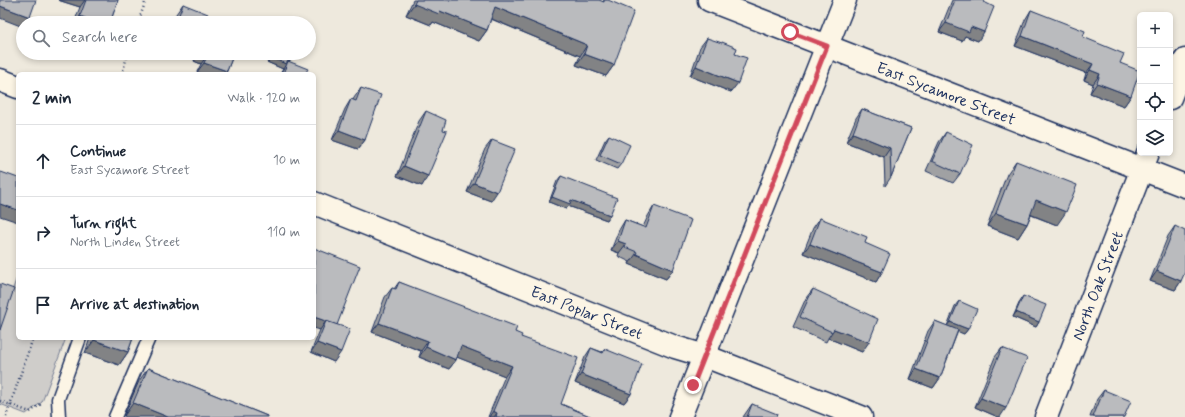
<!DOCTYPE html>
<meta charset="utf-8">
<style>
:root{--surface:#fff;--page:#f6f6f7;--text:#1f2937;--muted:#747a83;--line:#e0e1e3}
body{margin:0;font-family:Mynerve,sans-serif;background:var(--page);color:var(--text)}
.controls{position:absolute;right:12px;top:12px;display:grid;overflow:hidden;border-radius:6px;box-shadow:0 2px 6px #0003}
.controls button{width:36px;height:36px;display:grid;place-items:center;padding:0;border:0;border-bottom:1px solid var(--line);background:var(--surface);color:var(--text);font:20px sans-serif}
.stop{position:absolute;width:12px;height:12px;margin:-9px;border:3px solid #d1495b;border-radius:50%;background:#fff}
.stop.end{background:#d1495b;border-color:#fff;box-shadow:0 1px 4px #0008}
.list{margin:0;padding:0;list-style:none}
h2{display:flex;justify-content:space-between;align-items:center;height:52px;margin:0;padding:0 16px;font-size:17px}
h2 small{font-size:13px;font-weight:400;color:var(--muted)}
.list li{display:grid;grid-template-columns:26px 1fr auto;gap:12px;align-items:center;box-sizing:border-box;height:72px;padding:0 16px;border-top:1px solid var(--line)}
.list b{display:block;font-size:15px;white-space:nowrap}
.list p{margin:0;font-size:13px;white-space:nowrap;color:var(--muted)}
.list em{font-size:13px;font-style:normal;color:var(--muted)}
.icon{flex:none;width:22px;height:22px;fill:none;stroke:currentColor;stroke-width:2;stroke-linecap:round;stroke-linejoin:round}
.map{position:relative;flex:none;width:1185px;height:417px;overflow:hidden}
.search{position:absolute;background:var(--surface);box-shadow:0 2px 6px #0003;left:16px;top:16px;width:300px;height:44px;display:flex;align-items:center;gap:10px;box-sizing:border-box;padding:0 14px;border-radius:22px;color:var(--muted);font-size:15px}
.panel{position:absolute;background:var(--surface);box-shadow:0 2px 6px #0003;left:16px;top:72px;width:300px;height:268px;border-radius:6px}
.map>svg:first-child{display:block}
.green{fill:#cfcdca;stroke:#757e94}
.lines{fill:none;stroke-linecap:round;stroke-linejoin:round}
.lane-casing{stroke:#1b2f5e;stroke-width:15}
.street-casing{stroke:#1b2f5e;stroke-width:25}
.secondary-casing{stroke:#1b2f5e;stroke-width:25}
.path{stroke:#1b2f5e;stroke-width:2.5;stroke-dasharray:1 3;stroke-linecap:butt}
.lane{stroke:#fcf5e5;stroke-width:12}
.street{stroke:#fcf5e5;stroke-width:22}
.secondary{stroke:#fcf5e5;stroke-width:22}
.wall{fill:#a0a1a3;stroke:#1b2f5e}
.shaded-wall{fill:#828385;stroke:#1b2f5e}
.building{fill:#babbbe;stroke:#1b2f5e}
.route{stroke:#d1495b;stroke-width:5}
.labels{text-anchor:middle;stroke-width:3;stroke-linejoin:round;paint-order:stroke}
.street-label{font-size:16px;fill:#1b2f5e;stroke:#fcf5e5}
</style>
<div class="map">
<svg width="1185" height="417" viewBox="0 0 1185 417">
<rect width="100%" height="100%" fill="#eee9dd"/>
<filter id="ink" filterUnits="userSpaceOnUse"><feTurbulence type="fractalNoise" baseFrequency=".025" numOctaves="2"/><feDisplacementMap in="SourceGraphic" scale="8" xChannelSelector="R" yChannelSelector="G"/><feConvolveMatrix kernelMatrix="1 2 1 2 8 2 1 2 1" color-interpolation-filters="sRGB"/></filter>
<g filter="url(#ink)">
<polygon class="green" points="18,274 18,338 66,338 42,402 26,414 0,404 0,326"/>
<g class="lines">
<defs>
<g id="lane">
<polyline points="59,417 58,399 80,338"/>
<polyline points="115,417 149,338"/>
</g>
<g id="street">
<path id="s1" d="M709,0L1185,186"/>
<polyline points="0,80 18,87"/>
<polyline points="1170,98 1185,60"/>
<path id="s2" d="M314,203L675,347L705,356L861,417"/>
<path id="s3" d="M1046,417L1148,153"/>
</g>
<polyline id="secondary" points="680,417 845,0"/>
</defs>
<use href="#lane" class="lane-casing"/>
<use href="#street" class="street-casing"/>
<use href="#secondary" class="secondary-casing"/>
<g class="path">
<polyline points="138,23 146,0"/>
<polyline points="122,74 128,53"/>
<polyline points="0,401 30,412 41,404"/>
<polyline points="6,417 33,338"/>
</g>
<use href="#lane" class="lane"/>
<use href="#street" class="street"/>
<use href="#secondary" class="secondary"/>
</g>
<g class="wall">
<polygon points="58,0 118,0 110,23 74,23 80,7"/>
<polygon points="413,0 599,0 603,2 604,0 608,0 614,65 606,76 576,65 580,56 491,19 487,30 479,41 433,22 431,25 406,15"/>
<polygon points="952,0 984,0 984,2 978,41 965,36 962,41 939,32"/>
<polygon points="183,4 206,18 219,23 172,23 176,14"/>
<polygon points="1031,10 1083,37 1120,63 1131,96 1124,106 1090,93 1093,84 1084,80 1086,73 1015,46 1025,20"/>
<polygon points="707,38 735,54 731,92 690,76 700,47"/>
<polygon points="188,53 234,53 227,71 225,74 202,74 197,72 201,64 194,61 196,56"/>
<polygon points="271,53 293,53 289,62 305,74 280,74 283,69 267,62"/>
<polygon points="361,88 365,140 358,149 332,140 345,109 351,99 353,100 354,98"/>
<polygon points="862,109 911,128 891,177 885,186 884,157 846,142 856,118"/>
<polygon points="426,111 422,186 397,176 419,121"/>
<polygon points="946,132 960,174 953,183 926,171 939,142"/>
<polygon points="609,135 621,164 617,169 596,160 605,140"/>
<polygon points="492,140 491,201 467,192 485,149"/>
<polygon points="1016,161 1057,225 1031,215 1027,224 1018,238 987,226 1007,174"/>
<polygon points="561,176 610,215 607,220 568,206 566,209 549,202 557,181"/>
<polygon points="654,206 673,270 666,279 629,264 630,262 618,256 619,253 611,250 619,230 625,220 643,227 648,216"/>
<polygon points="820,218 865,243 882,272 876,282 803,253 813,228"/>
<polygon points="1175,226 1181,281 1175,290 1150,281 1168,236"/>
<polygon points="314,248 337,325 334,362 311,352 320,330"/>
<polygon points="399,282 515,332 521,337 561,404 592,417 488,417 505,376 457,357 456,360 449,369 419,357 421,351 372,332 385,297 392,288 394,289"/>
<polygon points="813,289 862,352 828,338 826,342 793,327 806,298"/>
<polygon points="1023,296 1039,322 1036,327 1013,317 1020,301"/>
<polygon points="959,301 968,329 964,334 958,331 940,378 933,388 910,379 928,331 935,321 947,326 955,306"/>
<polygon points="90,338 133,338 128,352 119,365 85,353"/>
<polygon points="591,348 602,352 605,349 631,394 624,403 575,383 585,357"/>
<polygon points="1002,348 1000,417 998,417 975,407 995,357"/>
<polygon points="148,368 267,416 124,416 139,381"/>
<polygon points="1104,390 1124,417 1090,417 1097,399"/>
<polygon points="752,404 776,417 743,417"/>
</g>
<g class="shaded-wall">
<polygon points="58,0 85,0 80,7"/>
<polygon points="414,4 440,11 487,30 479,41 433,22 431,25 406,15"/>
<polygon points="0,6 30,17 26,23 23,23 23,27 0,18"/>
<polygon points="495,7 587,45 580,56 487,17"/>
<polygon points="80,16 98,23 76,23"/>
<polygon points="946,23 971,27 984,32 978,41 965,36 962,41 939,32"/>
<polygon points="1022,36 1093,64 1086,73 1015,46"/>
<polygon points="188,53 199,53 196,56"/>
<polygon points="200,53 204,53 208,54 201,64 194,61"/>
<polygon points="584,54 614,65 606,76 576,65"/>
<polygon points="270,57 286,64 283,69 267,62"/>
<polygon points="204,63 227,71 225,74 202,74 197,72"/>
<polygon points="696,66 738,83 731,92 690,76"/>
<polygon points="1090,70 1100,74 1093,84 1084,80"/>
<polygon points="1097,83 1131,96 1124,106 1090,93"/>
<polygon points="339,130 365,140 358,149 332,140"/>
<polygon points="853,133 890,148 884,157 846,142"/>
<polygon points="404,166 428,176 422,186 397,176"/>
<polygon points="474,183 497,192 491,201 467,192"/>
<polygon points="552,197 571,200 610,215 607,220 568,206 566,209 549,202"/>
<polygon points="1036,200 1066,212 1057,225 1027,213"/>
<polygon points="0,204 18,210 18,222 0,216"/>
<polygon points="996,213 1027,224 1018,238 987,226"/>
<polygon points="618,241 626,244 619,253 611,250"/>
<polygon points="810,244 882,272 876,282 803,253"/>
<polygon points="636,254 673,270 666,279 629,264"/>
<polygon points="1157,271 1181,281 1175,290 1150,281"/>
<polygon points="1016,312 1039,322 1036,327 1013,317"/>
<polygon points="314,317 326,321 320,330 314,328"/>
<polygon points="950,322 968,329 964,334 946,327"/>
<polygon points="379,323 428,341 421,351 372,332"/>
<polygon points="834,329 869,342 862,352 828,338"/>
<polygon points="94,340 128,352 119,365 85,353"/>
<polygon points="317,343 341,352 334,362 311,352"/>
<polygon points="461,346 512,366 505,376 454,356"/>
<polygon points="426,347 456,360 449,369 419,357"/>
<polygon points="916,369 940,378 933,388 910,379"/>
<polygon points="581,374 631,394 624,403 575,383"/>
<polygon points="981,398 1006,408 1000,417 998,417 975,407"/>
<polygon points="133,403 168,417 126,417 124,416"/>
<polygon points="493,411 497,413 494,417 489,417"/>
</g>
<g class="building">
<polygon points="0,0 36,0 30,17 0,6"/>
<polygon points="86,0 118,0 110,23 98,23 80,16"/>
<polygon points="416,0 599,0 604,2 604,0 608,0 634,11 614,65 584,54 587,45 495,7 487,30 440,11 439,14 414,4"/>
<polygon points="955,0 984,0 984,2 994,7 984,32 971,27 969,32 946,23"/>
<polygon points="183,4 208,14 206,18 219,23 176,23"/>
<polygon points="1031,10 1085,31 1083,37 1124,54 1120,63 1140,71 1131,96 1097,83 1100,74 1090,70 1093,64 1022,36"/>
<polygon points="707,38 722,43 722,42 737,48 735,54 747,58 738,83 696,66"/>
<polygon points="204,53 234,53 227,71 204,63 208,54"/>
<polygon points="272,53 293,53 289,62 288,61 286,64 270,57"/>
<polygon points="288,61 308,69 305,74 283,74"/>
<polygon points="361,88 381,95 365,140 339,130 351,99 356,101"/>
<polygon points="862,109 911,128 891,177 890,148 853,133"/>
<polygon points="426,111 446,120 443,130 447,131 428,176 404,166"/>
<polygon points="946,132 973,145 960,174 932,161"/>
<polygon points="609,135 630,145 621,164 600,155"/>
<polygon points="492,140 515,149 497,192 474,183"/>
<polygon points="1016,161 1077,185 1066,212 1036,200 1027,224 996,213"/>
<polygon points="1,172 18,178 18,210 0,204 0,174"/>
<polygon points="561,176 617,198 610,215 571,200 570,204 552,197"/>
<polygon points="654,206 691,220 673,270 636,254 637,252 625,247 626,244 618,241 625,220 646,228"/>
<polygon points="820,218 867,237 865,243 890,254 882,272 810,244"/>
<polygon points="1175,226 1185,231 1185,272 1181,281 1157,271"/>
<polygon points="314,248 360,266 337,325 314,317"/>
<polygon points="399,282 517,327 515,332 522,335 521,337 578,358 561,404 592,417 496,417 497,413 493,411 512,366 461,346 456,360 426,347 428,341 379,323 392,288 396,289"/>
<polygon points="0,284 14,289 0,330"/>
<polygon points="813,289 878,319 869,342 834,329 832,332 800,317"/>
<polygon points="1023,296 1046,305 1039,322 1016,312"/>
<polygon points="959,301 977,309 968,329 950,322"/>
<polygon points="326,321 350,329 341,352 317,343"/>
<polygon points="935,321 958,330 940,378 916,369"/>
<polygon points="95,338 133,338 128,352 94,340"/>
<polygon points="591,348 603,353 605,349 642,364 631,394 581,374"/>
<polygon points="1002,348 1027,358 1006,408 981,398"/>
<polygon points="148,368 267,416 267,417 168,417 133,403"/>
<polygon points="1104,390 1131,401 1124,417 1093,417"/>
<polygon points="752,404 777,414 776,417 747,417"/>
</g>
</g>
<g class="lines" filter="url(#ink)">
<polyline class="route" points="693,385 827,46 790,32"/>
</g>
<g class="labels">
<g class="street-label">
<text dy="6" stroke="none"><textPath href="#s1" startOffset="255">East Sycamore Street</textPath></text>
<text dy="6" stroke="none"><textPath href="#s3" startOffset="141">North Oak Street</textPath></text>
<text dy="6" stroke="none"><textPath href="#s2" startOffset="294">East Poplar Street</textPath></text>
</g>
</g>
</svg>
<div class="controls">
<button>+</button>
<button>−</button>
<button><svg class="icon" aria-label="locate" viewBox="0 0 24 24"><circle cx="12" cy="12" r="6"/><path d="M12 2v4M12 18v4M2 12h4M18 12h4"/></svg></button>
<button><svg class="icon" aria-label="layers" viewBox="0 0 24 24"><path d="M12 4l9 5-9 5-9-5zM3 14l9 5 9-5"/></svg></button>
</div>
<div class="stop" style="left:790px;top:32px"></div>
<div class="stop end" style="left:693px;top:385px"></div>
<div class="search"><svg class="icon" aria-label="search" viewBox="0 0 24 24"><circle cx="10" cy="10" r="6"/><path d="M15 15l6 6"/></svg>Search here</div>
<section class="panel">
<h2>2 min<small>Walk · 120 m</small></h2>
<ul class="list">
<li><svg class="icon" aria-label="ahead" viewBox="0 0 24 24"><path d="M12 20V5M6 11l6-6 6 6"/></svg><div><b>Continue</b><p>East Sycamore Street</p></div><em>10 m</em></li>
<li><svg class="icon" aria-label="right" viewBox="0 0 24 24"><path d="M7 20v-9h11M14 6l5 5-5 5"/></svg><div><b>Turn right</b><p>North Linden Street</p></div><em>110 m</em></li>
<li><svg class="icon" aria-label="arrive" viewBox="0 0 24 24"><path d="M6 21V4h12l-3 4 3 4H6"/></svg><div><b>Arrive at destination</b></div></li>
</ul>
</section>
</div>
